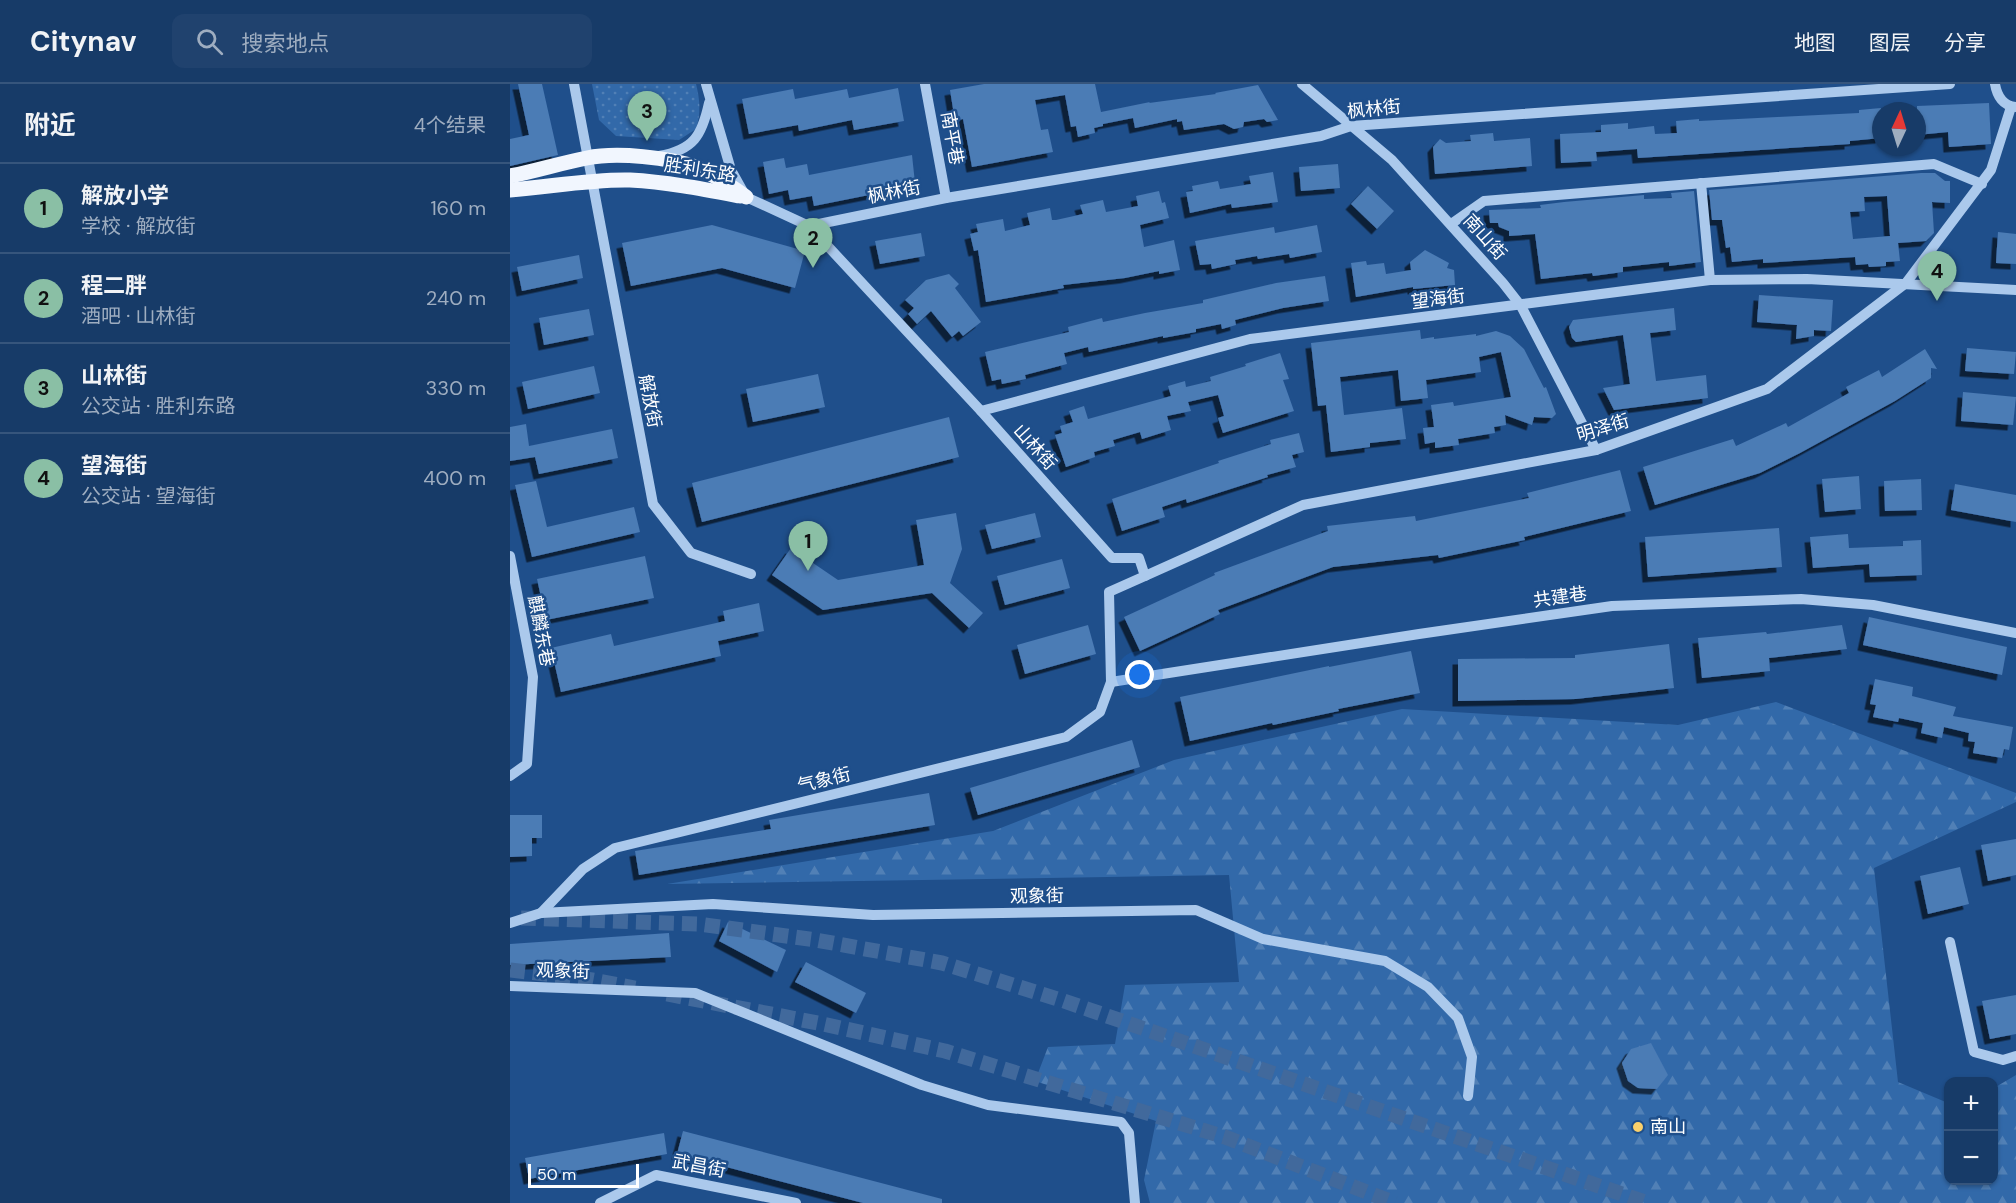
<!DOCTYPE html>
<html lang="zh">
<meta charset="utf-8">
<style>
:root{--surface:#173b68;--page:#20426e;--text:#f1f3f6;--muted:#9eadc0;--line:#36557c;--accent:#8abfa5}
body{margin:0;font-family:"DM Sans","Noto Sans SC",sans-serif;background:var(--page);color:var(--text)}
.controls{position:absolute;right:18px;bottom:18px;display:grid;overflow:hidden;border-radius:12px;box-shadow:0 2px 4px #0004}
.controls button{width:54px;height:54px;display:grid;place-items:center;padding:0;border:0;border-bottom:2px solid var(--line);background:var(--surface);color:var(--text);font:30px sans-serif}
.compass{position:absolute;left:1362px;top:18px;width:54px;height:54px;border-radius:50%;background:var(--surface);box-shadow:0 2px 4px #0004;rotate:4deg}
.scale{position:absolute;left:18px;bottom:15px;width:111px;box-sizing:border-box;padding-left:6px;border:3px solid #fff;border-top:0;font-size:16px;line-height:21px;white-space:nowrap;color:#fff;-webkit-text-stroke:4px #1f4f8b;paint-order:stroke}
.you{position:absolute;left:630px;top:591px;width:21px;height:21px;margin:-15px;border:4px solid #fff;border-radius:50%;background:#1a73e8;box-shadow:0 0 0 9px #1a73e833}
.badge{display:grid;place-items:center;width:39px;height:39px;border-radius:50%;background:var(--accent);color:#111;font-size:20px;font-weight:700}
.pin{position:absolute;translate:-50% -50px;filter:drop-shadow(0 2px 3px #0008)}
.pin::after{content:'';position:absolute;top:32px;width:21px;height:18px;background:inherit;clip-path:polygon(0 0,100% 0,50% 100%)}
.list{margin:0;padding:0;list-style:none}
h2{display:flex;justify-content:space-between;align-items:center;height:78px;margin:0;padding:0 24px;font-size:26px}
h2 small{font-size:20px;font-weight:400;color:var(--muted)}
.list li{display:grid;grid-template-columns:39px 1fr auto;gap:18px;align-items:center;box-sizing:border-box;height:90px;padding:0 24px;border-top:2px solid var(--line)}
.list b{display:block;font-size:22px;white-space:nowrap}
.list p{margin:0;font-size:20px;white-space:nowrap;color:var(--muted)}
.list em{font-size:20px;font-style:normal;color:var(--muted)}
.icon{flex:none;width:33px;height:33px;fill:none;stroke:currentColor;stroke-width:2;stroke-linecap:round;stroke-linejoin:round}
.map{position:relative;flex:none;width:1506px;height:1119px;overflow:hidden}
header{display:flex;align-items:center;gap:36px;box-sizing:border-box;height:84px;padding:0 30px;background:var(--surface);border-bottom:2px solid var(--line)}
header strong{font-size:28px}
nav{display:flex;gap:33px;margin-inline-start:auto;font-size:21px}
.search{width:420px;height:54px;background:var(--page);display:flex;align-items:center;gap:15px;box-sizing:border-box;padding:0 21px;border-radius:12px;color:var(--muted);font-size:22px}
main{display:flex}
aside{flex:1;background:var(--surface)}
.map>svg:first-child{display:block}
.grass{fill:url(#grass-dots)}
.forest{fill:url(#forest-firs)}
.building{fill:#4b7bb5;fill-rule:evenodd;filter:url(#shadow)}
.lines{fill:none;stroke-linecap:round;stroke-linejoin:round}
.major-tunnel{stroke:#41699c;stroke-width:15;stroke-dasharray:15 8;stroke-linecap:butt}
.minor{stroke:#abc9ec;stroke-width:10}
.major{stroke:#f1f6fe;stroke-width:15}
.poi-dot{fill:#fad06b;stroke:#1f4f8b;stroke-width:2}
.labels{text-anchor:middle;stroke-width:5;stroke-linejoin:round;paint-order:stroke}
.street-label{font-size:18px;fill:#fff;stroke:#1f4f8b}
.poi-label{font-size:18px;fill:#fff;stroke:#1f4f8b;text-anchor:start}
</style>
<header>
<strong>Citynav</strong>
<div class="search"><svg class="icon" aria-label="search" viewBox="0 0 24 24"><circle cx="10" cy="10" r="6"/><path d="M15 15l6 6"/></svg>搜索地点</div>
<nav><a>地图</a><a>图层</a><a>分享</a></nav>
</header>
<main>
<aside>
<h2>附近<small>4个结果</small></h2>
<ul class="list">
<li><span class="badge">1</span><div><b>解放小学</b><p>学校 · 解放街</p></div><em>160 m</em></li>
<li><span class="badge">2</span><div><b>程二胖</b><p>酒吧 · 山林街</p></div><em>240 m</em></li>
<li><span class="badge">3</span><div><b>山林街</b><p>公交站 · 胜利东路</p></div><em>330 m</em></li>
<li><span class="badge">4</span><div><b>望海街</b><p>公交站 · 望海街</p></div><em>400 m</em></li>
</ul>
</aside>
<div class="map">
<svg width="1506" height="1119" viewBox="0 0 1506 1119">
<defs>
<pattern id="grass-dots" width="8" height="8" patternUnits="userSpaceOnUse" patternTransform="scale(1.5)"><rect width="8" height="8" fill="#3269a9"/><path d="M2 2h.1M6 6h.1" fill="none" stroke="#5180b6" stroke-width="1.8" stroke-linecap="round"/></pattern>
<pattern id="forest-firs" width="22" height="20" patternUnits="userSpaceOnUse" patternTransform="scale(1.5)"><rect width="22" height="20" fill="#3269a9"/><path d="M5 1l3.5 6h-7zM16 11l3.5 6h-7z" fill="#5180b6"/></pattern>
<filter id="shadow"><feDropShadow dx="-5.5" dy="5.5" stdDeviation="0" flood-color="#0009"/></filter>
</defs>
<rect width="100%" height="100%" fill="#1f4f8b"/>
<path class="grass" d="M82,0H186C190,16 191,29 186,45L169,56L106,52L89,36Z"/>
<polygon class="forest" points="1266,618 1506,709 1506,718 1364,784 1388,998 1438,1019 1438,1096 1484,1096 1484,1004 1506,991 1506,1119 640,1119 634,1096 646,1037 525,997 538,963 605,960 615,901 729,898 719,791 157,800 483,747 664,676 892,625 1168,641"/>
<g class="building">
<polygon points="8,0 32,0 48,71 0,82 0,55 19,51"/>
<polygon points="474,0 585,0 591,28 640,18 639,19 706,10 705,9 748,1 768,36 757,38 754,35 734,38 733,43 724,45 714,40 674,46 672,37 667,38 667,35 625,44 623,34 593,40 593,42 584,44 585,49 568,53 566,42 561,43 555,11 525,16 531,46 538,45 543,68 462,83 453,35 445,37 440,6"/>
<polygon points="388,4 394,37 344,46 342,36 289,47 288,41 239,50 232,15 283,5 285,15 337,5 339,14"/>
<polygon points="1479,19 1481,60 1439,63 1438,48 1407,51 1407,22"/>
<polygon points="1371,24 1371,54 1340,57 1340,60 1128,74 1127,65 1086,68 1087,77 1051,79 1050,50 1091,48 1091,41 1118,39 1118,45 1144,42 1145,50 1167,49 1166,37 1189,35 1189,37 1349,29 1349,26"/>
<polygon points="983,49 984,57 1020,54 1022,82 925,90 923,63 930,55 936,59 961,57 960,51"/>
<polygon points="402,71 405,99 399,103 304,122 302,112 280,116 278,106 259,110 253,78 274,74 276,84 297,80 299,91"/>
<polygon points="828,80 830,104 791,107 789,83"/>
<polygon points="763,88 768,118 722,124 721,120 680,129 676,108 683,107 682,102 708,97 710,105 741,100 739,92"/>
<path d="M1411,89H1425L1435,97H1440V119L1422,118L1424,149L1416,157L1388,159L1390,177L1376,178V182L1359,183L1358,180L1346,181L1345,173L1253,179V175L1222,178L1220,163L1216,164L1212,136H1202L1199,106ZM1377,112L1380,152L1343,155L1340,128L1355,127L1354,113Z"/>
<polygon points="858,102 884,127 867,145 841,120"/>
<polygon points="649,107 652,119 655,118 659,134 630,141 634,163 664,156 670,186 649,190 649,187 615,194 553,201 554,204 476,218 468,166 464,167 460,150 468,148 466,140 493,135 495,147 520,141 517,129 540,124 542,136 546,136 573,130 570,121 593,116 596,128 628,122 626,112"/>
<polygon points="1184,107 1191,178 1159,182 1159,178 1113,183 1113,188 1083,192 1082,189 1031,195 1025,150 999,152 999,147 989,143 988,139 980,139 979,126 1031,124 1030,121 1054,118 1134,111 1134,115 1162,114 1161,109"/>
<polygon points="202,141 295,167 285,204 212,184 121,202 112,159"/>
<polygon points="807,141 812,168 780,174 779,170 748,175 747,172 725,176 726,180 702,185 701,180 690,181 685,157 764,143 765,149"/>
<polygon points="1488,148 1506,150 1506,180 1486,179"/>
<polygon points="411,149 415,172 370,180 365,157"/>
<polygon points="915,166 939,179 937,184 944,186 945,201 903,205 903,203 846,213 841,179 856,177 857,181 874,179 876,190 901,186 900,178"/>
<polygon points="69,171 73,194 12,207 7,183"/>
<polygon points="439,190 449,200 445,204 471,238 453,252 449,247 442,253 421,227 407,240 398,230 404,224 395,216 416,196"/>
<polygon points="815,192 819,217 773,224 725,236 726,241 712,245 711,240 686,245 686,248 653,254 653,252 579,268 578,263 554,269 557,280 515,291 516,295 492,300 491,295 482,297 475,268 559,248 558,243 592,234 593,238 635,229 693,219 693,216 766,199"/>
<polygon points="1249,211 1323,216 1321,247 1304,246 1304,252 1286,255 1287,241 1247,238"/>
<polygon points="1164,224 1166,246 1140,249 1146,297 1196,291 1198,314 1104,326 1093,304 1120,300 1113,251 1066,258 1062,254 1059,243 1063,236"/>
<polygon points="79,225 84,251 34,261 29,234"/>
<polygon points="910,246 911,255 924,253 924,255 966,250 966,252 986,247 1000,252 1014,265 1034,304 1036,303 1046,330 1042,334 1024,333 1022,341 995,331 996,341 984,343 985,349 948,355 949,361 925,364 925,358 915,360 913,344 924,343 921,321 943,318 944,322 1001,313 991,268 969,273 971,288 916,296 918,314 891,317 888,286 830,293 834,331 892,324 896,355 860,359 860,363 821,368 816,321 808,322 801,259"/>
<polygon points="1457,264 1506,268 1504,290 1455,287"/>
<polygon points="1415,265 1427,285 1421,284 1421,294 1385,317 1290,369 1250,389 1145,421 1133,383 1223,355 1226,362 1276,339 1278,343 1339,309 1336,303 1369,286 1372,293"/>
<polygon points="770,269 779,295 773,296 784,327 713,349 708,334 714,332 708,311 678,318 681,327 657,332 661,346 632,355 630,348 603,356 605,362 584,368 585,373 556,383 545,351 552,349 550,342 563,338 559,327 574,322 578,335 661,312 658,302 675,297 676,303 701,297 700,293 736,282 735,280"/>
<polygon points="84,282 90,309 18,325 12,298"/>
<polygon points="308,290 315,323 243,338 236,305"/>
<polygon points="1453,308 1506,313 1503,341 1451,337"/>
<polygon points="439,333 449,373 192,438 182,399"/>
<polygon points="16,340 19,362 102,345 108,374 29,390 25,373 0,377 0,343"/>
<polygon points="789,349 794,368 782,371 786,383 757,391 758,393 677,419 676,415 652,423 655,433 612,447 602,415 709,379 708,377 761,360 760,356"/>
<polygon points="1110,386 1121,427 1014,453 1015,456 929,474 928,471 823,483 708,526 710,530 630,567 614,533 705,491 704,489 818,447 817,442 905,432 906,437 1019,414 1017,409"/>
<polygon points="1349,392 1351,425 1315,428 1312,395"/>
<polygon points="1411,395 1412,426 1375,427 1374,397"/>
<polygon points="26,397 37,443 124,423 130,448 22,473 5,401"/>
<polygon points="1445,400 1506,411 1506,438 1441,426"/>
<polygon points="446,429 452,465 440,499 473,529 459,544 422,509 313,526 262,491 281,464 328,496 414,481 406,436"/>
<polygon points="525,429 531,453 482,465 475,441"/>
<polygon points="1269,444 1272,483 1138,493 1135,453"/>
<polygon points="1338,450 1339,464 1393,462 1393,457 1411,456 1412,491 1360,493 1359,480 1303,484 1300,453"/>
<polygon points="135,472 144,514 36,536 27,495"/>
<polygon points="552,475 560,504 495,521 487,492"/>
<polygon points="249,519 254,547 208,557 211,572 51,608 41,564 101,550 104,562 215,537 213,527"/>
<polygon points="1359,533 1497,563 1492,591 1353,561"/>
<polygon points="578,541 586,570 515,590 507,561"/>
<polygon points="1332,541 1337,565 1259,574 1260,587 1192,594 1188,554 1256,548 1257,550"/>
<polygon points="1159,560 1164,604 1066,615 948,617 948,575 1065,574 1065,571"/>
<polygon points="901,567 910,609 828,625 829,627 763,641 762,639 680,657 670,613 819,582 819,583"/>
<polygon points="1365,595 1403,603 1402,612 1446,623 1443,632 1503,643 1499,666 1494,665 1492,674 1463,669 1465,658 1458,657 1459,649 1434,643 1432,654 1411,649 1413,639 1389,634 1388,638 1363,633 1366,621 1360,620"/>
<polygon points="622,656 630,683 468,731 460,704"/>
<polygon points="419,709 425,741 129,791 125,767 261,745 259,736"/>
<polygon points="0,731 32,731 32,754 22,754 22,772 0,773"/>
<polygon points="1506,755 1506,791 1478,797 1471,761"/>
<polygon points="1450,783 1459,820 1418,830 1410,792"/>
<polygon points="218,838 276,866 267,888 209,857"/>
<polygon points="159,849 161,873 0,881 0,860"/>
<polygon points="296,878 356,909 346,929 285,898"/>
<polygon points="1506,911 1506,950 1480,955 1472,917"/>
<polygon points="1141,959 1158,991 1147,1005 1128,1004 1118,997 1112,979 1121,965"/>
<polygon points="173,1047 432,1115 432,1119 353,1119 167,1070"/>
<polygon points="154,1049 157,1070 19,1095 15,1074"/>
</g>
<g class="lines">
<g class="major-tunnel">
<polyline points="11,834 188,840 306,856 432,879 551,916 1138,1119"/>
<polyline points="0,886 77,895 125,904"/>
<polyline points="157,910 313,940 435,967 715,1053 885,1119"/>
</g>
<g class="minor">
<polyline points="64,0 143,420 181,469 241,490"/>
<polyline points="415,0 436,114"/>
<polyline points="792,0 882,76 993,199 1011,222 1086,366"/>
<path d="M1485,0C1487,12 1493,22 1506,23"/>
<path d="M149,72C184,66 192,51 199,19"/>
<polyline points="1191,99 1200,196"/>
<polyline points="941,140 974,117 1424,80 1472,100"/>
<polyline points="299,142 436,114 811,52 841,42 1440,0"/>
<polyline points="471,327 740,255 1200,196 1297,195 1506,206"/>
<polyline points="0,472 23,593 17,680 0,692"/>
<polyline points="635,492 793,421 1086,366 1257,305 1396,199 1481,86 1501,23"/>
<polyline points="601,598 909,550 1102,522 1291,515 1363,521 1506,549"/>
<polyline points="31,829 73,785 105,764 556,653 590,628 601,598 599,508 635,492 629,474 602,474 471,327 299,142 236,113 221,86 196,0"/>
<polyline points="0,839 31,829 203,820 363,831 686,826 753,855 875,877 918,903 948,934 962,973 958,1012"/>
<polyline points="1440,858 1464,968 1493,976 1506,972"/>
<polyline points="0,902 185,909 412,1001 478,1021 611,1038 619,1049 625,1119"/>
<polyline points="90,1119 146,1091 286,1119"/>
</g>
<g class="major">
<path d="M0,92C26,87 51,79 77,74C106,68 160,73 188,84C205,91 221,102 236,113"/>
<path d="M0,106C40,103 80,95 120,96C157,98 193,105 230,112"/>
</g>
</g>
<circle class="poi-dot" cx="1128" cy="1043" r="6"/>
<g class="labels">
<g class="street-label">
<text transform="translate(864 25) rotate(-6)" y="6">枫林街</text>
<text transform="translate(442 54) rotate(80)" y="6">南平巷</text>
<text transform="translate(190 86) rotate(9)" y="6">胜利东路</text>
<text transform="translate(384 108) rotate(-11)" y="6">枫林街</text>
<text transform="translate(975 153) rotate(48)" y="6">南山街</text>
<text transform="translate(928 215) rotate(-7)" y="6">望海街</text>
<text transform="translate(140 317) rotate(79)" y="6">解放街</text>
<text transform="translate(1093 344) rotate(-17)" y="6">明泽街</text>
<text transform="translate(525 363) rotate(48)" y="6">山林街</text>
<text transform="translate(1050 513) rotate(-8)" y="6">共建巷</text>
<text transform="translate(31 547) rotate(79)" y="6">麒麟东巷</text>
<text transform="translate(314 696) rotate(-14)" y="6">气象街</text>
<text transform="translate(527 812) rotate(-1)" y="6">观象街</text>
<text transform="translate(53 887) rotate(2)" y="6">观象街</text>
<text transform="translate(189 1082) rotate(11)" y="6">武昌街</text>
</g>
<g class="poi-label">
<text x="1140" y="1049">南山</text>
</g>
</g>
</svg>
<div class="controls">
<button>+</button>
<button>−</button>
</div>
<svg class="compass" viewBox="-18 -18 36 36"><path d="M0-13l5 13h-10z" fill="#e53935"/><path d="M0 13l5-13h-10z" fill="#9eadc0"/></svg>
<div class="scale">50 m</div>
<div class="you"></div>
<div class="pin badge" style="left:298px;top:487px">1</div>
<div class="pin badge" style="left:303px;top:184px">2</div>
<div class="pin badge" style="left:137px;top:57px">3</div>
<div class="pin badge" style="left:1427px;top:217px">4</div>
</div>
</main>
